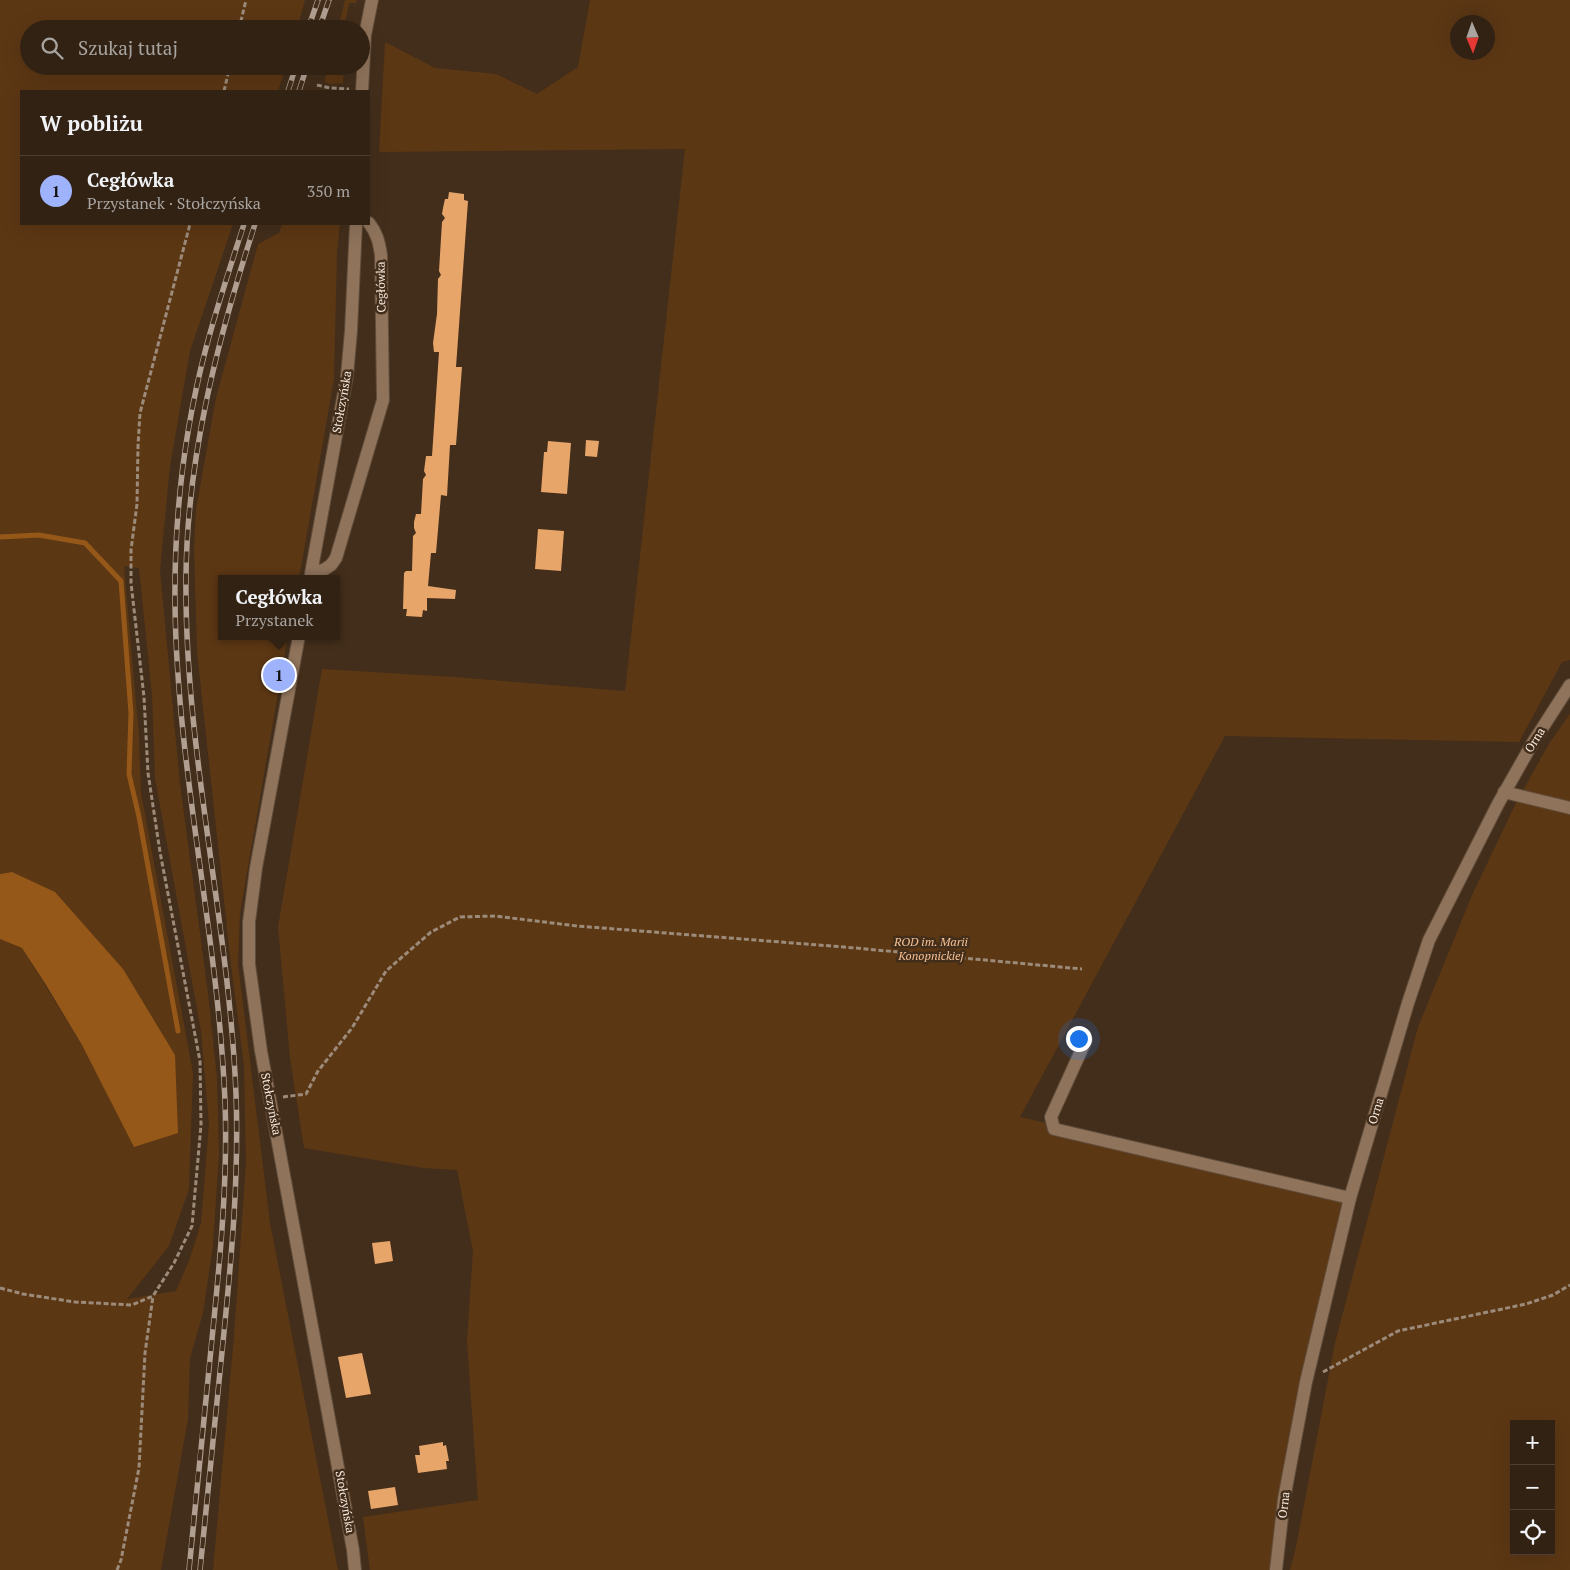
<!DOCTYPE html>
<html lang="pl">
<meta charset="utf-8">
<style>
:root{--surface:#322214;--page:#3a2a1d;--text:#f1f3f6;--muted:#a8a4a0;--line:#4d3f34;--accent:#9fb3fd}
body{margin:0;font-family:"PT Serif",serif;background:var(--page);color:var(--text)}
.controls{position:absolute;right:15px;bottom:15px;display:grid;overflow:hidden;border-radius:0px;box-shadow:0 5px 20px #0002}
.controls button{width:45px;height:45px;display:grid;place-items:center;padding:0;border:0;border-bottom:1px solid var(--line);background:var(--surface);color:var(--text);font:25px sans-serif}
.compass{position:absolute;left:1450px;top:15px;width:45px;height:45px;border-radius:50%;background:var(--surface);box-shadow:0 5px 20px #0002;rotate:178deg}
.you{position:absolute;left:1078px;top:1038px;width:18px;height:18px;margin:-12px;border:4px solid #fff;border-radius:50%;background:#1a73e8;box-shadow:0 0 0 8px #1a73e833}
.badge{display:grid;place-items:center;width:32px;height:32px;border-radius:50%;background:var(--accent);color:#111;font-size:16px;font-weight:700}
.pin{position:absolute;translate:-50% -50%;border:2px solid #fff;box-shadow:0 1px 5px #0006}
.popup{position:absolute;left:218px;top:575px;width:122px;height:65px;box-sizing:border-box;display:grid;place-content:center;border-radius:0px;background:var(--surface);filter:drop-shadow(0 1px 4px #0005);font-size:16px;white-space:nowrap;color:var(--muted)}
.popup b{font-size:19px;color:var(--text)}
.popup::after{content:'';position:absolute;left:50%;top:100%;margin-left:-10px;border:10px solid transparent;border-top-color:var(--surface)}
.list{margin:0;padding:0;list-style:none}
h2{display:flex;justify-content:space-between;align-items:center;height:65px;margin:0;padding:0 20px;font-size:21px}
h2 small{font-size:16px;font-weight:400;color:var(--muted)}
.list li{display:grid;grid-template-columns:32px 1fr auto;gap:15px;align-items:center;box-sizing:border-box;height:70px;padding:0 20px;border-top:1px solid var(--line)}
.list b{display:block;font-size:19px;white-space:nowrap}
.list p{margin:0;font-size:16px;white-space:nowrap;color:var(--muted)}
.list em{font-size:16px;font-style:normal;color:var(--muted)}
.icon{flex:none;width:28px;height:28px;fill:none;stroke:currentColor;stroke-width:2;stroke-linecap:round;stroke-linejoin:round}
.map{position:relative;flex:none;width:1570px;height:1570px;overflow:hidden}
.search{position:absolute;background:var(--surface);box-shadow:0 5px 20px #0002;left:20px;top:20px;width:350px;height:55px;display:flex;align-items:center;gap:12px;box-sizing:border-box;padding:0 18px;border-radius:28px;color:var(--muted);font-size:19px}
.panel{position:absolute;background:var(--surface);box-shadow:0 5px 20px #0002;left:20px;top:90px;width:350px;height:135px;border-radius:0px}
.map>svg:first-child{display:block}
.green{fill:#5c3714;fill-rule:evenodd}
.water{fill:#955818}
.lines{fill:none;stroke-linecap:round;stroke-linejoin:round}
.stream{stroke:#955818;stroke-width:5}
.building{fill:#e8a56a}
.minor-casing{stroke:#604c3a;stroke-width:14}
.path{stroke:#9c8b7b;stroke-width:3;stroke-dasharray:5 2.5;stroke-linecap:butt}
.minor{stroke:#8f735b;stroke-width:12}
.rail-casing{stroke:#b1a092;stroke-width:5.5}
.rail{stroke:#432e1b;stroke-width:4;stroke-dasharray:11;stroke-linecap:butt}
.labels{text-anchor:middle;stroke-width:5;stroke-linejoin:round;paint-order:stroke}
.street-label{font-size:12px;fill:#f8eade;stroke:#432e1b}
.park-label{font-size:12px;font-style:italic;fill:#f5c195;stroke:#432e1b}
</style>
<div class="map">
<svg width="1570" height="1570" viewBox="0 0 1570 1570">
<rect width="100%" height="100%" fill="#432e1b"/>
<g class="green">
<path d="M0,0H305L297,29H29V66H286L278,91H21V224H233L190,351L170,466L160,570L180,784L208,993L217,1078L219,1153L213,1246L203,1313L190,1358L188,1419L161,1570H0V939L22,948L82,1045L12,872L0,874ZM124,566L139,568L152,695L155,778L201,1031L209,1124L201,1223L190,1258L176,1291L127,1299L169,1246L189,1189L193,1073L141,793L139,736Z"/>
<polygon points="345,0 357,0 356,3 349,3 344,29 338,29"/>
<path d="M590,0H1570V660L1562,662L1519,742L1225,736L1020,1117L1344,1191L1278,1544L1270,1570H370L363,1517L478,1500L467,1341L473,1251L457,1170L423,1168L304,1148L290,1058L278,927L322,669L454,677L625,691L685,149L379,152L385,42L435,68L496,74L537,94L578,67ZM1458,22H1488V52H1458Z"/>
<polygon points="328,66 344,66 343,83 331,84 324,82"/>
<polygon points="282,224 340,224 337,251 334,379 299,579 222,579 222,636 288,636 240,913 238,964 270,1223 338,1570 213,1570 234,1336 246,1163 244,1065 231,965 197,652 194,548 196,509 216,398 258,244 279,233"/>
<path d="M1570,714V1570H1290L1296,1547L1335,1343L1418,1027L1473,893L1517,801L1550,742ZM1514,1424H1551V1551H1514Z"/>
</g>
<polygon class="water" points="12,872 55,892 123,969 175,1055 178,1133 134,1147 82,1045 46,985 22,948 0,939 0,874"/>
<g class="lines">
<polyline class="stream" points="0,537 39,535 85,543 121,581 131,713 129,774 139,817 178,1031"/>
</g>
<g class="building">
<polygon points="449,192 464,194 464,200 468,201 456,367 462,367 456,445 450,445 447,496 441,495 436,553 431,553 428,586 456,590 455,599 427,598 427,611 423,610 422,617 406,616 407,609 403,609 404,573 406,571 412,571 413,536 416,533 414,528 414,522 416,514 421,514 423,479 426,475 424,471 426,456 432,456 439,352 434,352 433,343 437,314 438,279 441,275 439,271 442,222 445,218 442,214 443,208 445,199 448,199"/>
<polygon points="586,440 599,441 597,457 585,456"/>
<polygon points="548,441 571,443 567,494 541,492 544,452 547,452"/>
<polygon points="538,529 564,531 561,571 535,569"/>
<polygon points="390,1241 393,1261 375,1264 372,1243"/>
<polygon points="362,1353 371,1394 346,1398 338,1357"/>
<polygon points="443,1442 443,1446 446,1445 449,1461 446,1461 447,1469 418,1473 415,1455 420,1455 419,1446"/>
<polygon points="395,1487 398,1505 371,1509 368,1491"/>
</g>
<g class="lines">
<defs>
<g id="minor">
<polyline points="362,91 365,35 372,0"/>
<path d="M312,570L322,571L331,565L336,558L383,400L381,255C379,242 377,233 369,223"/>
<polyline points="310,579 347,376 351,331 356,224"/>
<polyline points="299,636 256,868 249,922 249,964 261,1051 335,1451 353,1550 355,1570"/>
<polyline points="1504,792 1570,808"/>
<polyline points="1086,1040 1051,1117 1054,1129 1350,1198"/>
<polyline points="1276,1570 1284,1499 1306,1382 1350,1198 1408,1003 1429,940 1498,804 1532,744 1570,685"/>
</g>
</defs>
<use href="#minor" class="minor-casing"/>
<g class="path">
<polyline points="239,29 246,0"/>
<polyline points="317,85 330,88 349,89"/>
<polyline points="224,91 230,66"/>
<polyline points="283,1097 306,1094 318,1071 352,1028 386,971 431,932 460,917 495,916 577,926 844,947 1082,969"/>
<polyline points="0,1288 23,1294 75,1302 132,1305 153,1296 174,1263 192,1226 201,1125 200,1061 160,852 148,773 144,697 131,583 131,550 137,504 138,446 140,413 190,224"/>
<polyline points="1323,1372 1398,1331 1526,1304 1553,1295 1570,1285"/>
<polyline points="117,1570 121,1560 139,1468 145,1353 153,1296"/>
</g>
<use href="#minor" class="minor"/>
<defs>
<g id="rail">
<polyline points="308,29 318,0"/>
<polyline points="319,29 329,0"/>
<polyline points="288,91 296,66"/>
<polyline points="299,91 307,66"/>
<path d="M189,1570C196,1493 204,1416 212,1339C220,1260 228,1180 225,1101C218,934 177,771 175,605C174,518 184,431 206,348C217,306 231,265 244,224"/>
<path d="M200,1570C208,1491 216,1411 224,1332C232,1253 239,1174 236,1094C229,921 184,751 186,577C187,455 218,339 255,224"/>
</g>
</defs>
<use href="#rail" class="rail-casing"/>
<use href="#rail" class="rail"/>
</g>
<g class="labels">
<g class="street-label">
<text transform="translate(381 287) rotate(-91)" y="4">Cegłówka</text>
<text transform="translate(342 402) rotate(-80)" y="4">Stołczyńska</text>
<text transform="translate(1535 740) rotate(-58)" y="4">Orna</text>
<text transform="translate(271 1104) rotate(79)" y="4">Stołczyńska</text>
<text transform="translate(1376 1111) rotate(-73)" y="4">Orna</text>
<text transform="translate(345 1502) rotate(80)" y="4">Stołczyńska</text>
<text transform="translate(1284 1505) rotate(-83)" y="4">Orna</text>
</g>
<g class="park-label">
<text x="931" y="946">ROD im. Marii<tspan x="931" dy="14">Konopnickiej</tspan></text>
</g>
</g>
</svg>
<div class="controls">
<button>+</button>
<button>−</button>
<button><svg class="icon" aria-label="locate" viewBox="0 0 24 24"><circle cx="12" cy="12" r="6"/><path d="M12 2v4M12 18v4M2 12h4M18 12h4"/></svg></button>
</div>
<svg class="compass" viewBox="-18 -18 36 36"><path d="M0-13l5 13h-10z" fill="#e53935"/><path d="M0 13l5-13h-10z" fill="#a8a4a0"/></svg>
<div class="you"></div>
<div class="pin badge" style="left:279px;top:675px">1</div>
<div class="popup"><b>Cegłówka</b>Przystanek</div>
<div class="search"><svg class="icon" aria-label="search" viewBox="0 0 24 24"><circle cx="10" cy="10" r="6"/><path d="M15 15l6 6"/></svg>Szukaj tutaj</div>
<section class="panel">
<h2>W pobliżu<small></small></h2>
<ul class="list">
<li><span class="badge">1</span><div><b>Cegłówka</b><p>Przystanek · Stołczyńska</p></div><em>350 m</em></li>
</ul>
</section>
</div>
